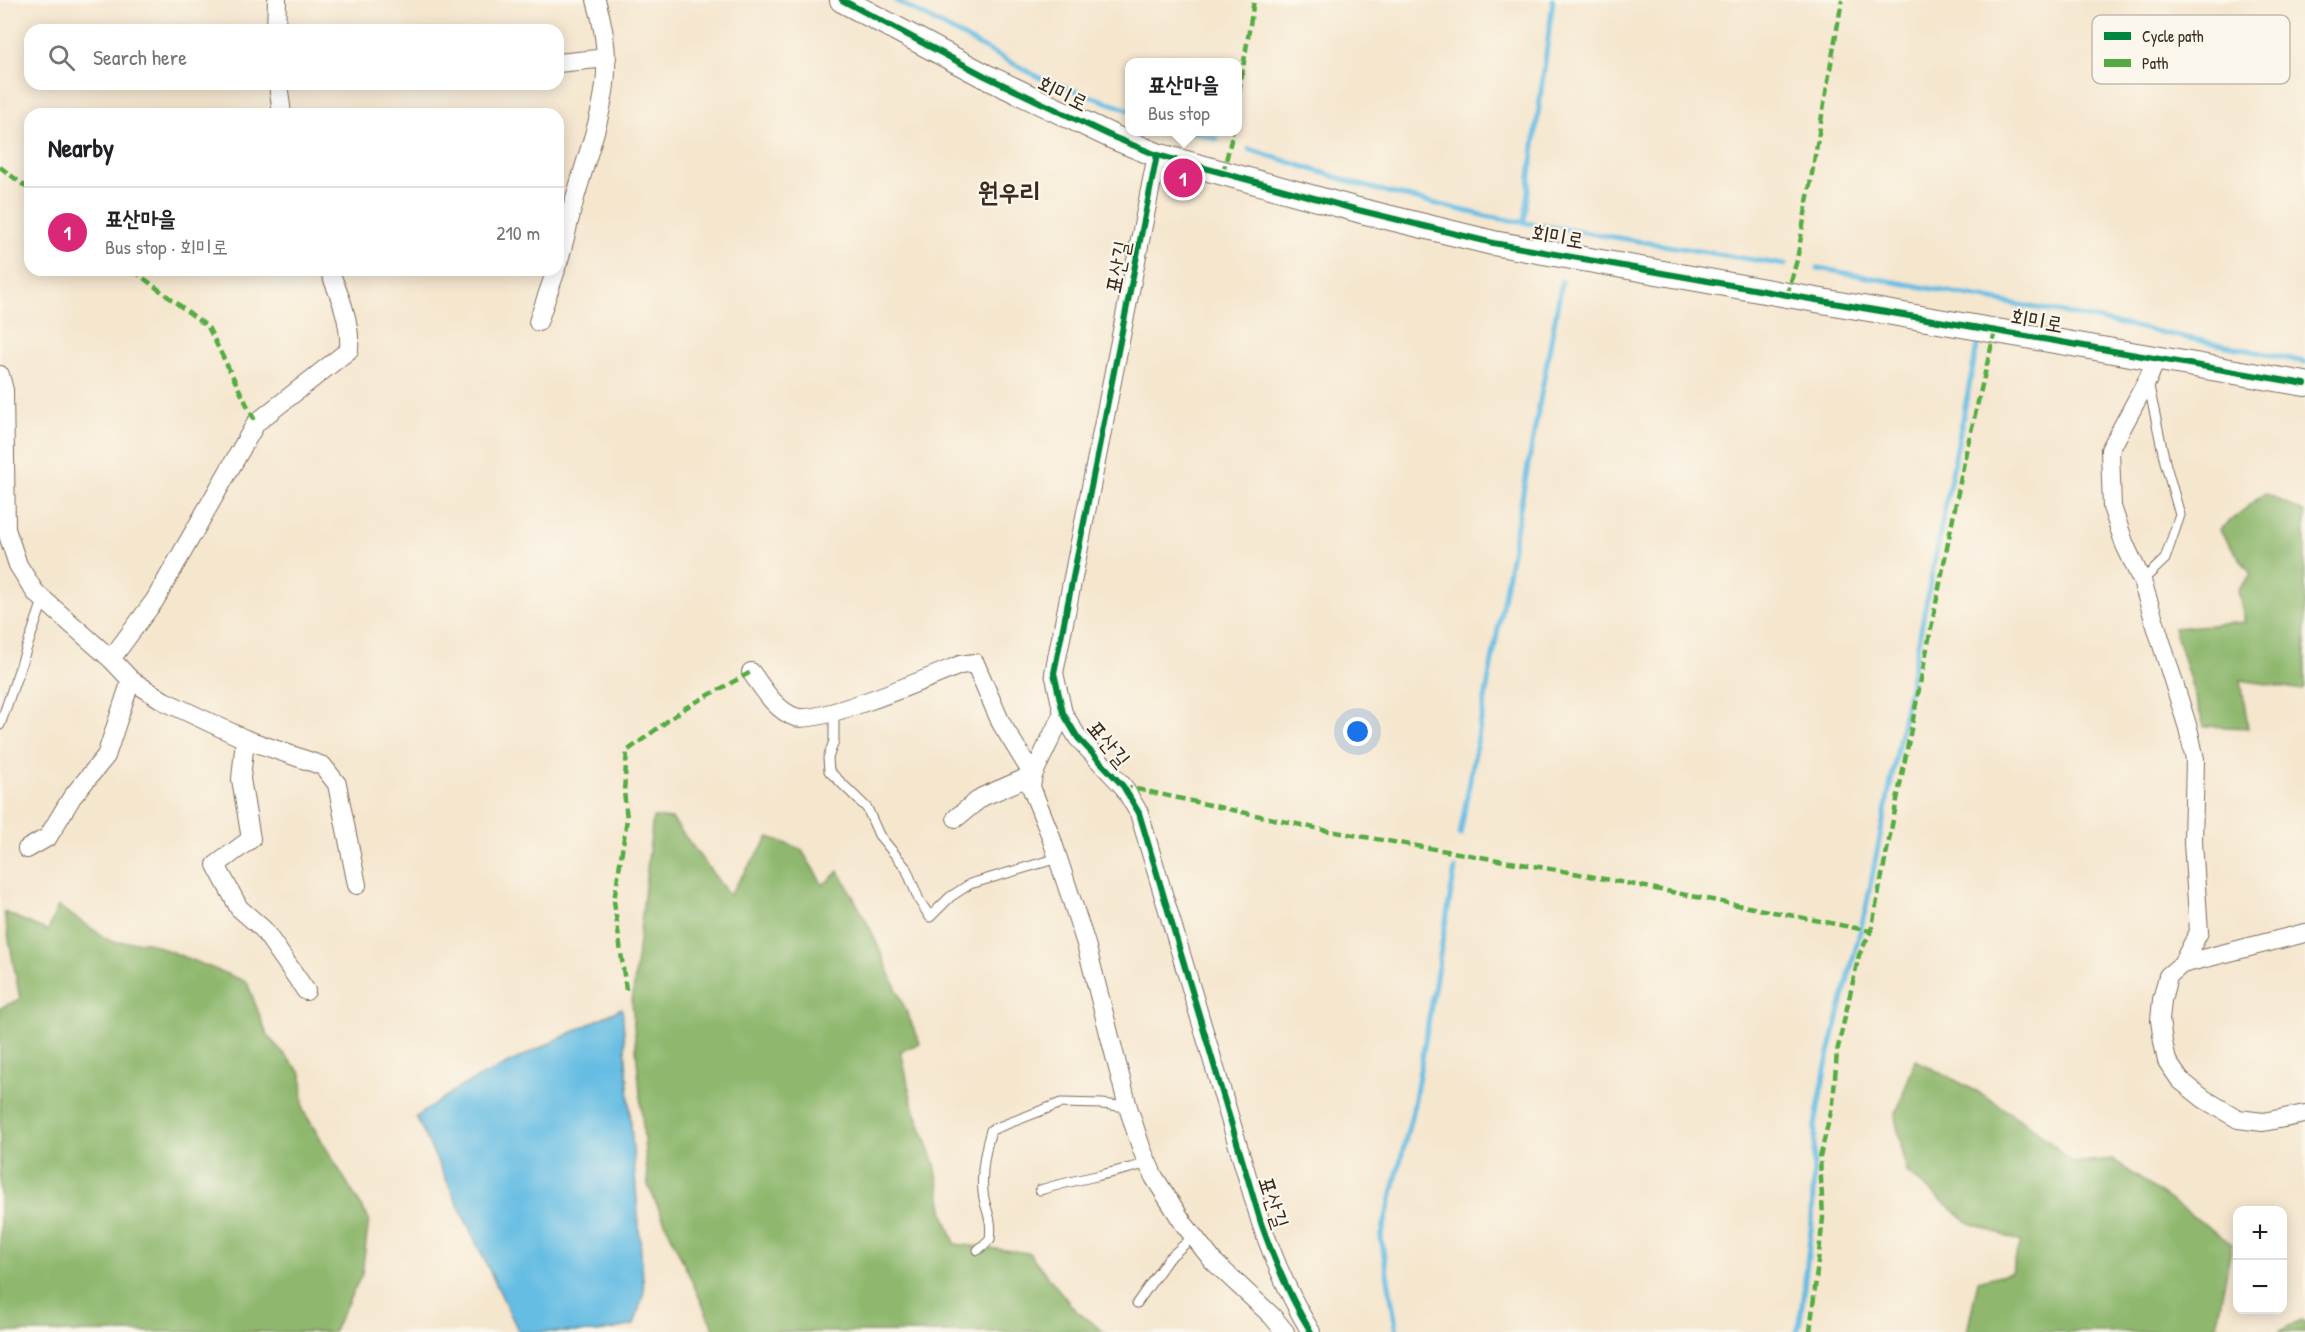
<!DOCTYPE html>
<meta charset="utf-8">
<style>
:root{--surface:#fff;--page:#f2f2f2;--text:#202124;--muted:#757577;--line:#e0e0e0;--accent:#db2777}
body{margin:0;font-family:"Patrick Hand","Poor Story",sans-serif;background:var(--page);color:var(--text)}
.controls{position:absolute;right:18px;bottom:18px;display:grid;overflow:hidden;border-radius:12px;box-shadow:0 3px 15px #0003}
.controls button{width:54px;height:54px;display:grid;place-items:center;padding:0;border:0;border-bottom:2px solid var(--line);background:var(--surface);color:var(--text);font:30px sans-serif}
.you{position:absolute;left:1358px;top:732px;width:21px;height:21px;margin:-15px;border:4px solid #fff;border-radius:50%;background:#1a73e8;box-shadow:0 0 0 9px #1a73e833}
.badge{display:grid;place-items:center;width:39px;height:39px;border-radius:50%;background:var(--accent);color:#fff;font-size:20px;font-weight:700}
.pin{position:absolute;translate:-50% -50%;border:3px solid #fff;box-shadow:0 2px 6px #0006}
.popup{position:absolute;left:1125px;top:58px;width:117px;height:78px;box-sizing:border-box;display:grid;place-content:center;border-radius:12px;background:var(--surface);filter:drop-shadow(0 2px 4px #0005);font-size:20px;white-space:nowrap;color:var(--muted)}
.popup b{font-size:22px;color:var(--text)}
.popup::after{content:'';position:absolute;left:50%;top:100%;margin-left:-12px;border:12px solid transparent;border-top-color:var(--surface)}
.list{margin:0;padding:0;list-style:none}
h2{display:flex;justify-content:space-between;align-items:center;height:78px;margin:0;padding:0 24px;font-size:26px}
h2 small{font-size:20px;font-weight:400;color:var(--muted)}
.list li{display:grid;grid-template-columns:39px 1fr auto;gap:18px;align-items:center;box-sizing:border-box;height:90px;padding:0 24px;border-top:2px solid var(--line)}
.list b{display:block;font-size:22px;white-space:nowrap}
.list p{margin:0;font-size:20px;white-space:nowrap;color:var(--muted)}
.list em{font-size:20px;font-style:normal;color:var(--muted)}
.icon{flex:none;width:33px;height:33px;fill:none;stroke:currentColor;stroke-width:2;stroke-linecap:round;stroke-linejoin:round}
.map{position:relative;flex:none;width:2305px;height:1332px;overflow:hidden}
.search{position:absolute;background:var(--surface);box-shadow:0 3px 15px #0003;left:24px;top:24px;width:540px;height:66px;display:flex;align-items:center;gap:15px;box-sizing:border-box;padding:0 21px;border-radius:18px;color:var(--muted);font-size:22px}
.panel{position:absolute;background:var(--surface);box-shadow:0 3px 15px #0003;left:24px;top:108px;width:540px;height:168px;border-radius:18px}
.map>svg:first-child{display:block}
.forest{fill:#8fb86e;stroke:#657146;stroke-width:1.5}
.water{fill:#66bde3;stroke:#507480;stroke-width:1.5}
.lines{fill:none;stroke-linecap:round;stroke-linejoin:round}
.stream{stroke:#66bde3;stroke-width:5}
.service-casing{stroke:#7c6c5c;stroke-width:11}
.minor-casing{stroke:#7c6c5c;stroke-width:20}
.tertiary-casing{stroke:#7c6c5c;stroke-width:26}
.service{stroke:#fff;stroke-width:9}
.minor{stroke:#fff;stroke-width:18}
.tertiary{stroke:#fff;stroke-width:24}
.quiet{stroke:#55ab43;stroke-width:4.5;stroke-dasharray:9 4.5;stroke-linecap:butt}
.cycleway-casing{stroke:#fbf7ec;stroke-width:10}
.cycleway{stroke:#00873e;stroke-width:6}
.labels{text-anchor:middle;stroke-width:4.5;stroke-linejoin:round;paint-order:stroke}
.street-label{font-size:22px;fill:#3b2a1e;stroke:#fbf7ec}
.quarter-label{font-size:26px;font-weight:bold;fill:#3b2a1e;stroke:#fbf7ec}
.key{fill:#fbf7ec;stroke:#c1baae;stroke-width:1.5}
.key-label{font-size:16px;fill:#3b2a1e}
</style>
<div class="map">
<svg width="2305" height="1332" viewBox="0 0 2305 1332">
<rect width="100%" height="100%" fill="#fbf7ec"/>
<filter id="ink" filterUnits="userSpaceOnUse"><feTurbulence type="fractalNoise" baseFrequency=".0167" numOctaves="2"/><feDisplacementMap in="SourceGraphic" scale="12" xChannelSelector="R" yChannelSelector="G"/><feConvolveMatrix kernelMatrix="1 2 1 2 8 2 1 2 1" color-interpolation-filters="sRGB"/></filter>
<filter id="wash" filterUnits="userSpaceOnUse"><feTurbulence type="fractalNoise" baseFrequency=".008" numOctaves="4" result="noise"/><feDisplacementMap in="SourceGraphic" scale="24" xChannelSelector="R" yChannelSelector="G"/><feGaussianBlur stdDeviation="1.35" result="paint"/><feColorMatrix in="noise" values="0 0 0 0 0 0 0 0 0 0 0 0 0 0 0 0 0 1.4 0 .05"/><feComposite in="paint" operator="in"/></filter>
<g filter="url(#wash)">
<rect width="100%" height="100%" fill="#f5e6ce"/>
<g class="forest">
<polygon points="2265,493 2305,513 2305,688 2302,690 2241,680 2248,728 2204,726 2174,628 2245,622 2238,591 2251,574 2219,530"/>
<polygon points="653,817 672,819 729,895 769,837 801,849 823,885 839,871 870,928 920,1043 901,1051 912,1103 935,1164 944,1214 955,1244 1029,1253 1075,1310 1104,1332 715,1332 648,1185 632,1002"/>
<polygon points="58,906 112,942 147,942 247,982 267,1035 302,1074 303,1110 369,1219 362,1274 333,1332 0,1332 0,1008 20,999 4,912 48,931"/>
<polygon points="1915,1060 1982,1094 2037,1131 2073,1163 2112,1159 2232,1244 2215,1332 1967,1332 1978,1281 2011,1272 2021,1242 1968,1222 1907,1172 1895,1117"/>
<polygon points="2300,1320 2305,1322 2305,1332 2278,1332"/>
</g>
<polygon class="water" points="622,1008 644,1292 634,1325 599,1332 519,1332 416,1117 460,1087"/>
<g class="lines">
<g class="stream">
<polyline points="895,0 1042,79 1129,110"/>
<polyline points="1193,132 1217,139"/>
<polyline points="1249,149 1367,187 1490,217 1785,265"/>
<polyline points="1524,222 1553,0"/>
<polyline points="1818,268 2086,317 2305,362"/>
<polyline points="1460,835 1562,281"/>
<polyline points="1397,1332 1381,1238 1413,1110 1455,869"/>
<polyline points="1797,1332 1800,1322 1812,1221 1815,1125 1826,1065 1866,908 1977,346"/>
</g>
</g>
</g>
<g filter="url(#ink)">
<g class="lines">
<defs>
<g id="service">
<polyline points="2142,581 2165,559 2180,515 2165,462 2148,382"/>
<polyline points="834,713 834,741 828,758 829,771 867,808 879,835 906,868 919,900 930,917 950,897 970,884 1058,858"/>
<polyline points="0,725 43,601"/>
<path d="M1040,1190C1076,1179 1112,1174 1148,1163"/>
<path d="M978,1250L990,1239C993,1217 985,1211 983,1192C981,1172 985,1150 991,1130L1061,1103L1102,1104L1128,1107"/>
<polyline points="1137,1303 1168,1259 1194,1236"/>
</g>
<g id="minor">
<polyline points="276,30 277,0"/>
<polyline points="558,63 607,58"/>
<polyline points="278,84 282,114"/>
<path d="M1157,155L1054,673L1063,713L1078,738L1123,786L1139,813L1261,1223C1275,1263 1289,1296 1311,1332"/>
<path d="M558,263C566,238 570,213 578,188C599,115 619,76 596,0"/>
<polyline points="538,322 556,270"/>
<polyline points="2156,359 2148,379 2110,450 2112,507 2125,545 2142,581 2188,728 2195,759 2193,842 2199,932 2182,964 2168,976 2162,1000 2160,1020 2163,1042 2167,1061 2180,1080 2204,1099 2238,1119 2263,1122 2305,1114"/>
<polyline points="0,375 4,390 6,529 18,565 35,592 111,659 131,680 164,701 245,739 323,766 337,784 357,885"/>
<path d="M111,659L155,600L256,423L349,350C351,322 340,296 329,270"/>
<path d="M751,672C763,688 775,710 795,717C818,725 933,676 960,665L975,663L1001,723L1033,775L982,797L956,818"/>
<polyline points="1063,713 1033,775 1031,787 1050,834 1086,944 1128,1107 1142,1150 1154,1177 1184,1224 1213,1261 1272,1316 1285,1332"/>
<polyline points="245,739 241,779 251,839 216,865 239,908 263,929 306,991"/>
<polyline points="27,849 48,837 72,797 106,756 131,680"/>
<polyline points="2182,964 2305,933"/>
</g>
<polyline id="tertiary" points="842,0 985,76 1113,137 1157,155 1358,210 1493,243 1787,295 2305,384"/>
</defs>
<use href="#service" class="service-casing"/>
<use href="#minor" class="minor-casing"/>
<use href="#tertiary" class="tertiary-casing"/>
<use href="#service" class="service"/>
<use href="#minor" class="minor"/>
<use href="#tertiary" class="tertiary"/>
<g class="quiet">
<polyline points="1237,105 1254,0"/>
<polyline points="0,167 30,190"/>
<polyline points="1223,173 1233,132"/>
<polyline points="133,270 208,327 256,423"/>
<polyline points="1787,295 1797,260 1842,0"/>
<polyline points="1123,786 1324,830 1574,873 1871,931"/>
<polyline points="626,990 614,901 627,819 624,791 627,751 685,708 751,672"/>
<polyline points="1810,1332 1823,1218 1820,1157 1833,1103 1837,1052 1859,955 1871,931 1966,452 1995,331"/>
</g>
<defs>
<g id="cycleway">
<polyline points="842,0 985,76 1113,137 1157,155 1358,210 1493,243 1787,295 2305,384"/>
<path d="M1157,155L1054,673L1063,713L1078,738L1123,786L1139,813L1261,1223C1275,1263 1289,1296 1311,1332"/>
</g>
</defs>
<use href="#cycleway" class="cycleway-casing"/>
<use href="#cycleway" class="cycleway"/>
</g>
</g>
<g class="labels">
<g class="street-label">
<text transform="translate(1063 93) rotate(26)" y="8">회미로</text>
<text transform="translate(1558 236) rotate(10)" y="8">회미로</text>
<text transform="translate(1117 267) rotate(-79)" y="8">표산길</text>
<text transform="translate(2037 320) rotate(10)" y="8">회미로</text>
<text transform="translate(1109 743) rotate(50)" y="8">표산길</text>
<text transform="translate(1274 1202) rotate(72)" y="8">표산길</text>
</g>
<g class="quarter-label">
<text x="1009" y="201">원우리</text>
</g>
</g>
<rect x="2092" y="15" width="198" height="69" rx="9" class="key"/>
<rect x="2104" y="32" width="27" height="8" fill="#00873e"/>
<rect x="2104" y="59" width="27" height="8" fill="#55ab43"/>
<g class="key-label">
<text x="2142" y="42">Cycle path</text>
<text x="2142" y="69">Path</text>
</g>
</svg>
<div class="controls">
<button>+</button>
<button>−</button>
</div>
<div class="you"></div>
<div class="pin badge" style="left:1183px;top:178px">1</div>
<div class="popup"><b>표산마을</b>Bus stop</div>
<div class="search"><svg class="icon" aria-label="search" viewBox="0 0 24 24"><circle cx="10" cy="10" r="6"/><path d="M15 15l6 6"/></svg>Search here</div>
<section class="panel">
<h2>Nearby<small></small></h2>
<ul class="list">
<li><span class="badge">1</span><div><b>표산마을</b><p>Bus stop · 회미로</p></div><em>210 m</em></li>
</ul>
</section>
</div>
